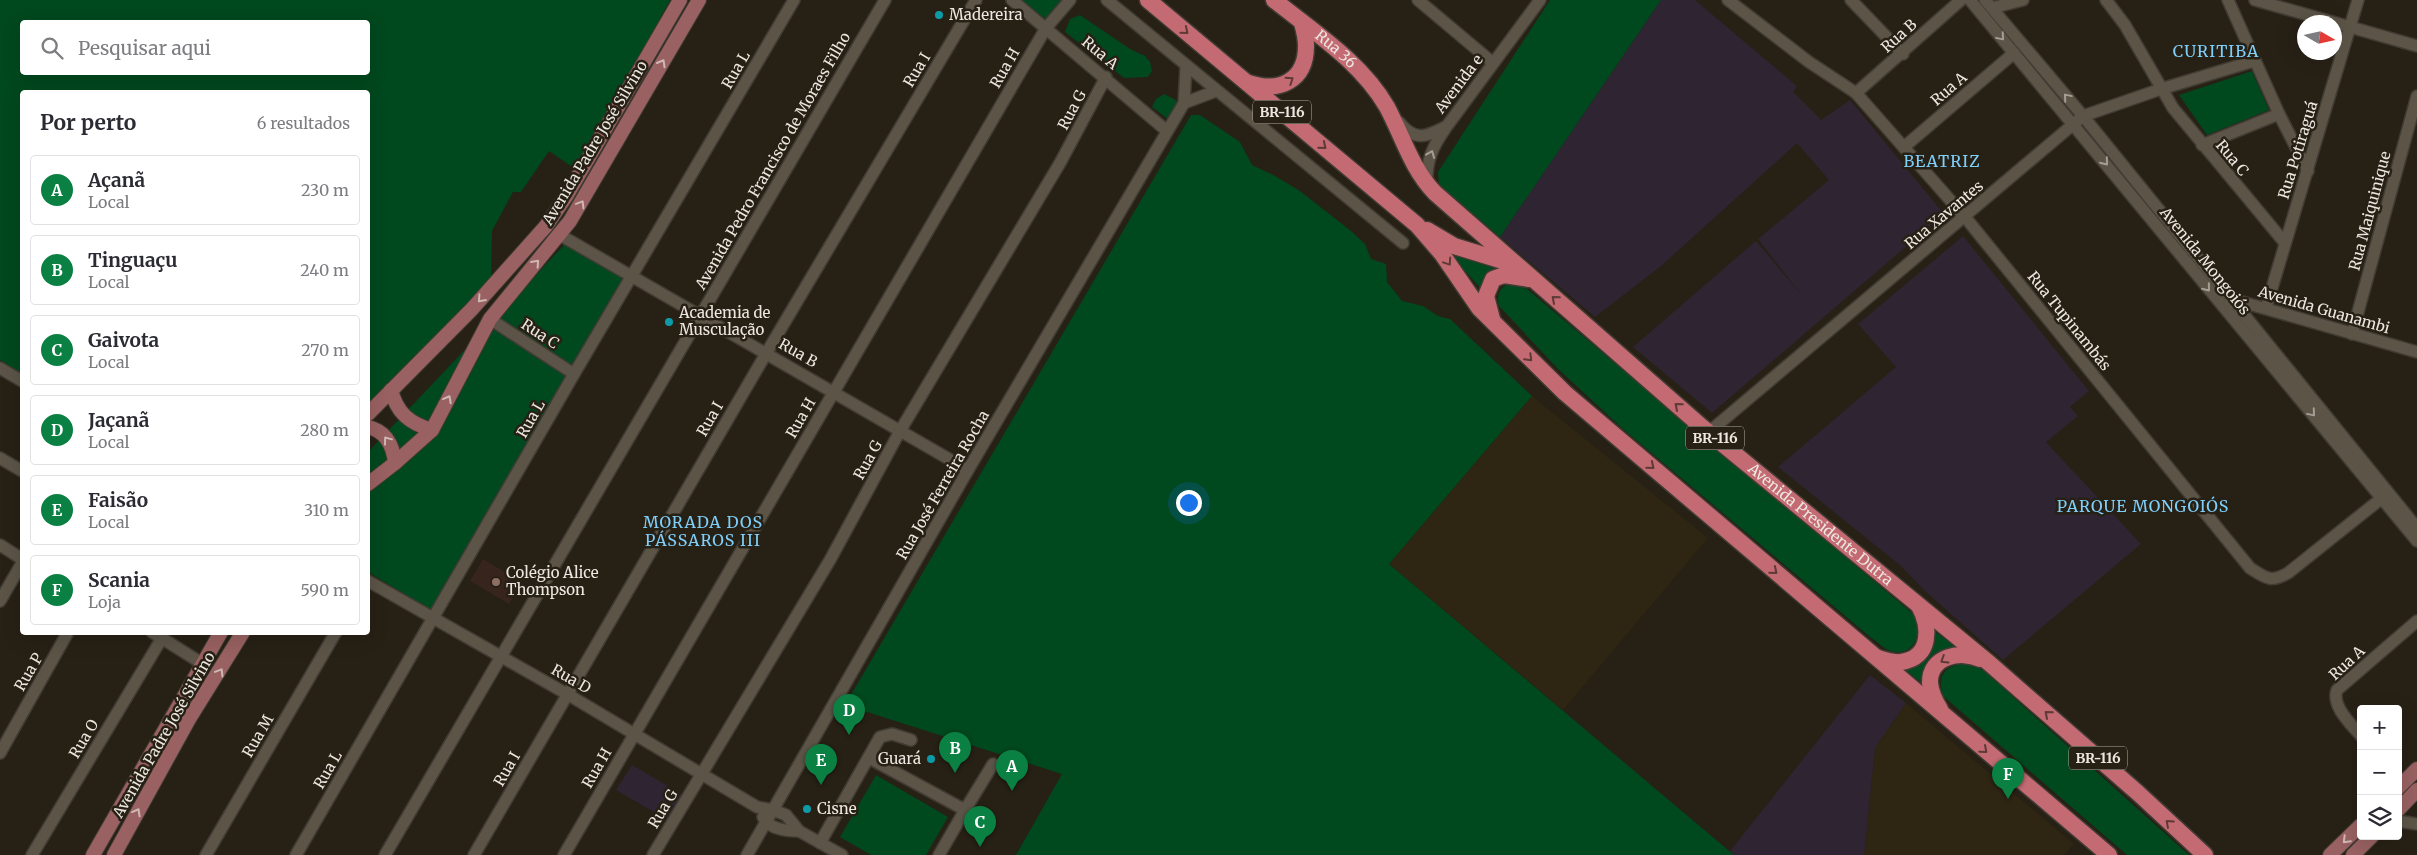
<!DOCTYPE html>
<html lang="pt">
<meta charset="utf-8">
<style>
:root{--surface:#fff;--page:#f7f7f7;--text:#2b2b33;--muted:#7c7c81;--line:#e1e1e2;--accent:#0b8043}
body{margin:0;font-family:Merriweather,serif;background:var(--page);color:var(--text)}
.controls{position:absolute;right:15px;bottom:15px;display:grid;overflow:hidden;border-radius:5px;box-shadow:0 5px 20px #0002}
.controls button{width:45px;height:45px;display:grid;place-items:center;padding:0;border:0;border-bottom:1px solid var(--line);background:var(--surface);color:var(--text);font:25px sans-serif}
.compass{position:absolute;left:2297px;top:15px;width:45px;height:45px;border-radius:50%;background:var(--surface);box-shadow:0 5px 20px #0002;rotate:99deg}
.you{position:absolute;left:1188px;top:502px;width:18px;height:18px;margin:-12px;border:4px solid #fff;border-radius:50%;background:#1a73e8;box-shadow:0 0 0 8px #1a73e833}
.badge{display:grid;place-items:center;width:32px;height:32px;border-radius:50%;background:var(--accent);color:#fff;font-size:16px;font-weight:700}
.pin{position:absolute;translate:-50% -41px;filter:drop-shadow(0 1px 2px #0008)}
.pin::after{content:'';position:absolute;top:26px;width:18px;height:15px;background:inherit;clip-path:polygon(0 0,100% 0,50% 100%)}
.list{margin:0;padding:0;list-style:none}
h2{display:flex;justify-content:space-between;align-items:center;height:65px;margin:0;padding:0 20px;font-size:21px}
h2 small{font-size:16px;font-weight:400;color:var(--muted)}
.list li{display:grid;grid-template-columns:32px 1fr auto;gap:15px;align-items:center;box-sizing:border-box;height:70px;margin:0 10px 10px;padding:0 10px;border:1px solid var(--line);border-radius:5px}
.list b{display:block;font-size:19px;white-space:nowrap}
.list p{margin:0;font-size:16px;white-space:nowrap;color:var(--muted)}
.list em{font-size:16px;font-style:normal;color:var(--muted)}
.icon{flex:none;width:28px;height:28px;fill:none;stroke:currentColor;stroke-width:2;stroke-linecap:round;stroke-linejoin:round}
.map{position:relative;flex:none;width:2417px;height:855px;overflow:hidden}
.search{position:absolute;background:var(--surface);box-shadow:0 5px 20px #0002;left:20px;top:20px;width:350px;height:55px;display:flex;align-items:center;gap:12px;box-sizing:border-box;padding:0 18px;border-radius:5px;color:var(--muted);font-size:19px}
.panel{position:absolute;background:var(--surface);box-shadow:0 5px 20px #0002;left:20px;top:90px;width:350px;height:545px;border-radius:5px}
.map>svg:first-child{display:block}
.built{fill:#2e2513}
.industrial{fill:#2f2432}
.education{fill:#36241d}
.green{fill:#00481e;fill-rule:evenodd}
.lines{fill:none;stroke-linecap:round;stroke-linejoin:round}
.minor-casing{stroke:#403b33;stroke-width:14}
.major-casing{stroke:#403b33;stroke-width:16}
.highway-casing{stroke:#403b33;stroke-width:19}
.minor{stroke:#5b5447;stroke-width:11}
.major{stroke:#996161;stroke-width:14}
.highway{stroke:#c36a73;stroke-width:16}
.oneway{stroke:#5e3a36}
.oneway2{stroke:#a49e94}
.oneway3{stroke:#cfb8b4}
.culture-dot{fill:#0f9aa8;stroke:#272015;stroke-width:2}
.education-dot{fill:#8d6e63;stroke:#272015;stroke-width:2}
.labels{text-anchor:middle;stroke-width:5;stroke-linejoin:round;paint-order:stroke}
.shield{fill:#272015;stroke:#b1aba3;stroke-width:1}
.shield-label{font-size:14px;font-weight:bold;fill:#ece7e0}
.poi-label{font-size:15px;fill:#ece7e0;stroke:#272015;text-anchor:start}
.street-label{font-size:15px;fill:#ece7e0;stroke:#272015}
.neighbourhood-label{font-size:16px;letter-spacing:1px;fill:#7fcffb;stroke:#272015}
</style>
<div class="map">
<svg width="2417" height="855" viewBox="0 0 2417 855">
<rect width="100%" height="100%" fill="#272015"/>
<g class="built">
<polygon points="1532,396 1708,538 1563,710 1389,564"/>
<polygon points="1906,703 2074,844 2064,855 1864,855 1875,748"/>
</g>
<g class="industrial">
<polygon points="1661,0 1695,0 1797,86 1793,92 1821,120 1850,100 1944,214 1712,413 1633,347 1756,241 1803,297 1758,239 1829,180 1797,143 1661,266 1595,317 1500,237"/>
<polygon points="1963,236 2089,391 2070,407 2078,416 2046,442 2141,544 2003,660 1925,591 1901,566 1778,467 1896,367 1858,324"/>
<polygon points="1870,675 1906,703 1875,748 1864,855 1734,855 1730,851"/>
<polygon points="632,765 683,795 668,820 616,790"/>
</g>
<polygon class="education" points="483,559 522,582 509,604 470,581"/>
<g class="green">
<path d="M0,0H670L578,171L549,151L521,192H513L492,231L491,284L368,418V92H22V374L0,360ZM22,22H368V72H22Z"/>
<polygon points="1022,0 1062,0 1048,21"/>
<polygon points="1550,0 1661,0 1500,237 1439,185 1438,172"/>
<polygon points="1080,15 1130,49 1145,56 1150,62 1152,71 1148,77 1124,78 1065,32 1070,19"/>
<polygon points="2252,71 2269,110 2207,135 2179,95"/>
<polygon points="1164,94 1176,100 1178,108 1169,120 1152,107 1156,99"/>
<polygon points="1191,115 1200,115 1240,142 1252,165 1275,176 1300,191 1351,231 1365,244 1371,259 1386,264 1387,282 1402,301 1423,306 1438,316 1450,319 1532,396 1389,564 1734,855 1016,855 1062,774 845,705"/>
<polygon points="565,244 627,280 433,611 368,572 368,452"/>
<polygon points="1445,248 1462,257 1497,269 1482,290"/>
<path d="M1512,283L1519,284L1527,289L1912,613C1924,629 1916,658 1891,651C1884,649 1875,640 1869,636L1623,429L1557,368L1499,306C1496,294 1500,286 1512,283Z"/>
<path d="M1935,632L1955,646L1941,652L1923,684L1903,668C1919,658 1934,652 1935,632Z"/>
<path d="M1960,664H1971L1983,670L2189,855H2127L1943,696C1938,678 1941,669 1960,664Z"/>
<polygon points="876,775 948,817 926,855 871,855 840,837"/>
</g>
<g class="lines">
<defs>
<g id="minor">
<polyline points="1012,0 1167,131"/>
<polyline points="1107,0 1403,243"/>
<polyline points="1418,0 1493,63"/>
<path d="M1728,0L1809,62L1856,93L1965,217L2250,568C2266,578 2270,583 2288,573L2382,498"/>
<polyline points="1851,0 1903,54"/>
<polyline points="1970,0 2417,541"/>
<polyline points="1985,0 2083,116 2417,528"/>
<polyline points="2106,0 2125,25 2173,108 2285,243"/>
<polyline points="2228,0 2279,114 2308,171"/>
<polyline points="2255,0 2417,46"/>
<polyline points="1992,8 2023,0"/>
<polyline points="1856,93 1961,0"/>
<polyline points="1184,103 1216,91"/>
<path d="M1399,122C1415,142 1426,137 1447,126L1540,0"/>
<polyline points="2202,145 2279,114"/>
<polyline points="1904,147 2014,53"/>
<path d="M1427,183C1426,161 1433,146 1445,129"/>
<polyline points="560,235 968,470"/>
<polyline points="2229,304 2236,301 2242,302 2417,352"/>
<polyline points="2266,308 2358,0"/>
<polyline points="490,319 574,374"/>
<polyline points="2352,334 2417,96"/>
<polyline points="0,368 22,381"/>
<polyline points="1709,432 2083,116 2161,89 2254,61"/>
<polyline points="0,458 22,471"/>
<polyline points="0,545 22,559"/>
<polyline points="368,581 567,694 757,807 773,810 786,815 799,831 842,855"/>
<polyline points="0,601 22,563"/>
<polyline points="152,632 203,664"/>
<path d="M2361,736C2351,724 2331,706 2337,690L2417,621"/>
<polyline points="0,753 68,632"/>
<polyline points="869,758 965,810 993,764"/>
<path d="M763,817C769,829 787,831 799,831"/>
<polyline points="2398,821 2417,824"/>
<polyline points="820,843 880,737 892,734 911,740"/>
<polyline points="32,855 162,638"/>
<polyline points="206,855 336,632"/>
<polyline points="296,855 574,374 794,0"/>
<polyline points="385,855 885,0"/>
<polyline points="474,855 767,352 976,0"/>
<polyline points="564,855 1046,28 1070,0"/>
<polyline points="653,855 830,560 900,431 1060,163 1106,77"/>
<polyline points="747,855 968,470 1184,103 1186,67"/>
<polyline points="939,855 965,810"/>
</g>
<g id="major">
<path d="M391,390C397,413 409,423 432,430"/>
<polyline points="368,414 472,309 546,226 567,195 680,0"/>
<path d="M368,427C386,431 393,445 395,463"/>
<polyline points="368,484 395,463 432,430 490,319 570,221 699,0"/>
<polyline points="2398,788 2417,769"/>
<polyline points="2398,810 2417,790"/>
<polyline points="93,855 221,632"/>
<polyline points="114,855 189,719 243,632"/>
<polyline points="2330,855 2361,825"/>
<polyline points="2353,855 2372,836"/>
</g>
<g id="highway">
<polyline points="1148,0 1417,225 1442,254 1479,308 1565,393 2109,855"/>
<path id="s1" d="M1274,0C1314,32 1361,62 1387,107C1403,137 1411,168 1435,193L1702,427L1989,663L2138,793L2205,855"/>
<path d="M1249,83C1279,93 1306,81 1306,46C1306,39 1304,30 1302,23"/>
<polyline points="1427,230 1454,246 1513,264"/>
<polyline points="1492,319 1486,296 1493,279 1504,275 1529,279"/>
<path d="M1878,658C1885,660 1894,663 1901,662C1932,658 1930,626 1919,606"/>
<path d="M1940,709C1935,701 1931,693 1930,683C1929,656 1961,650 1980,659"/>
</g>
</defs>
<use href="#minor" class="minor-casing"/>
<use href="#major" class="major-casing"/>
<use href="#highway" class="highway-casing"/>
<use href="#minor" class="minor"/>
<use href="#major" class="major"/>
<use href="#highway" class="highway"/>
</g>
<defs><path id="oneway-chevron" d="M-2-3.5L2.5 0L-2 3.5" fill="none" stroke-width="1.6" stroke-linecap="round" stroke-linejoin="round" transform="scale(1.25)"/></defs>
<g class="oneway">
<use href="#oneway-chevron" transform="translate(1185 31) rotate(40)"/>
<use href="#oneway-chevron" transform="translate(1290 80) rotate(-34)"/>
<use href="#oneway-chevron" transform="translate(1323 146) rotate(40)"/>
<use href="#oneway-chevron" transform="translate(1448 262) rotate(56)"/>
<use href="#oneway-chevron" transform="translate(1555 299) rotate(-139)"/>
<use href="#oneway-chevron" transform="translate(1529 358) rotate(45)"/>
<use href="#oneway-chevron" transform="translate(1678 406) rotate(-139)"/>
<use href="#oneway-chevron" transform="translate(1651 466) rotate(40)"/>
<use href="#oneway-chevron" transform="translate(1774 571) rotate(40)"/>
<use href="#oneway-chevron" transform="translate(1944 660) rotate(148)"/>
<use href="#oneway-chevron" transform="translate(2048 714) rotate(-139)"/>
<use href="#oneway-chevron" transform="translate(1984 750) rotate(41)"/>
<use href="#oneway-chevron" transform="translate(2169 823) rotate(-138)"/>
</g>
<g class="oneway2">
<use href="#oneway-chevron" transform="translate(2001 37) rotate(50)"/>
<use href="#oneway-chevron" transform="translate(2067 97) rotate(-130)"/>
<use href="#oneway-chevron" transform="translate(1431 154) rotate(-68)"/>
<use href="#oneway-chevron" transform="translate(2105 162) rotate(51)"/>
<use href="#oneway-chevron" transform="translate(2207 288) rotate(51)"/>
<use href="#oneway-chevron" transform="translate(2312 413) rotate(50)"/>
</g>
<g class="oneway3">
<use href="#oneway-chevron" transform="translate(662 63) rotate(-60)"/>
<use href="#oneway-chevron" transform="translate(581 204) rotate(-59)"/>
<use href="#oneway-chevron" transform="translate(536 263) rotate(-48)"/>
<use href="#oneway-chevron" transform="translate(481 299) rotate(132)"/>
<use href="#oneway-chevron" transform="translate(448 399) rotate(-62)"/>
<use href="#oneway-chevron" transform="translate(387 440) rotate(-127)"/>
<use href="#oneway-chevron" transform="translate(220 672) rotate(-59)"/>
<use href="#oneway-chevron" transform="translate(137 812) rotate(-61)"/>
<use href="#oneway-chevron" transform="translate(2346 840) rotate(135)"/>
</g>
<g class="culture-dot">
<circle cx="939" cy="15" r="5"/>
<circle cx="669" cy="322" r="5"/>
<circle cx="931" cy="759" r="5"/>
<circle cx="807" cy="809" r="5"/>
</g>
<circle class="education-dot" cx="496" cy="582" r="5"/>
<g class="labels">
<g class="shield">
<rect x="1253" y="100.5" width="58" height="23" rx="4"/>
<rect x="1686" y="426.5" width="58" height="23" rx="4"/>
<rect x="2069" y="746.5" width="58" height="23" rx="4"/>
</g>
<g class="shield-label">
<text x="1282" y="117">BR-116</text>
<text x="1715" y="443">BR-116</text>
<text x="2098" y="763">BR-116</text>
</g>
<g class="poi-label">
<text x="949" y="20">Madereira</text>
<text x="679" y="318">Academia de<tspan x="679" dy="17">Musculação</tspan></text>
<text x="506" y="578">Colégio Alice<tspan x="506" dy="17">Thompson</tspan></text>
<text x="921" y="764" text-anchor="end">Guará</text>
<text x="817" y="814">Cisne</text>
</g>
<g class="street-label">
<text transform="translate(1899 36) rotate(-42)" y="5">Rua B</text>
<text dy="5" stroke="none"><textPath href="#s1" startOffset="79">Rua 36</textPath></text>
<text transform="translate(1100 53) rotate(40)" y="5">Rua A</text>
<text transform="translate(1005 68) rotate(-60)" y="5">Rua H</text>
<text transform="translate(736 70) rotate(-60)" y="5">Rua L</text>
<text transform="translate(917 70) rotate(-59)" y="5">Rua I</text>
<text transform="translate(1459 84) rotate(-53)" y="5">Avenida e</text>
<text transform="translate(1949 89) rotate(-41)" y="5">Rua A</text>
<text transform="translate(1072 110) rotate(-62)" y="5">Rua G</text>
<text transform="translate(595 143) rotate(-59)" y="5">Avenida Padre José Silvino</text>
<text transform="translate(2298 150) rotate(-73)" y="5">Rua Potiraguá</text>
<text transform="translate(2232 158) rotate(50)" y="5">Rua C</text>
<text transform="translate(773 161) rotate(-60)" y="5">Avenida Pedro Francisco de Moraes Filho</text>
<text transform="translate(2370 211) rotate(-75)" y="5">Rua Maiquinique</text>
<text transform="translate(1944 215) rotate(-40)" y="5">Rua Xavantes</text>
<text transform="translate(2205 261) rotate(51)" y="5">Avenida Mongoiós</text>
<text transform="translate(2324 310) rotate(16)" y="5">Avenida Guanambi</text>
<text transform="translate(2069 321) rotate(51)" y="5">Rua Tupinambás</text>
<text transform="translate(540 334) rotate(33)" y="5">Rua C</text>
<text transform="translate(798 353) rotate(30)" y="5">Rua B</text>
<text transform="translate(801 418) rotate(-60)" y="5">Rua H</text>
<text transform="translate(531 419) rotate(-60)" y="5">Rua L</text>
<text transform="translate(710 419) rotate(-60)" y="5">Rua I</text>
<text transform="translate(868 460) rotate(-61)" y="5">Rua G</text>
<text transform="translate(943 485) rotate(-60)" y="5">Rua José Ferreira Rocha</text>
<text dy="5" stroke="none"><textPath href="#s1" startOffset="764">Avenida Presidente Dutra</textPath></text>
<text transform="translate(2347 663) rotate(-43)" y="5">Rua A</text>
<text transform="translate(29 672) rotate(-60)" y="5">Rua P</text>
<text transform="translate(571 679) rotate(30)" y="5">Rua D</text>
<text transform="translate(164 735) rotate(-60)" y="5">Avenida Padre José Silvino</text>
<text transform="translate(258 736) rotate(-60)" y="5">Rua M</text>
<text transform="translate(84 739) rotate(-59)" y="5">Rua O</text>
<text transform="translate(597 768) rotate(-60)" y="5">Rua H</text>
<text transform="translate(507 769) rotate(-60)" y="5">Rua I</text>
<text transform="translate(328 770) rotate(-60)" y="5">Rua L</text>
<text transform="translate(663 809) rotate(-59)" y="5">Rua G</text>
</g>
<g class="neighbourhood-label">
<text x="2216" y="57">CURITIBA</text>
<text x="1942" y="167">BEATRIZ</text>
<text x="2143" y="512">PARQUE MONGOIÓS</text>
<text x="703" y="528">MORADA DOS<tspan x="703" dy="18">PÁSSAROS III</tspan></text>
</g>
</g>
</svg>
<div class="controls">
<button>+</button>
<button>−</button>
<button><svg class="icon" aria-label="layers" viewBox="0 0 24 24"><path d="M12 4l9 5-9 5-9-5zM3 14l9 5 9-5"/></svg></button>
</div>
<svg class="compass" viewBox="-18 -18 36 36"><path d="M0-13l5 13h-10z" fill="#e53935"/><path d="M0 13l5-13h-10z" fill="#7c7c81"/></svg>
<div class="you"></div>
<div class="pin badge" style="left:1012px;top:791px">A</div>
<div class="pin badge" style="left:955px;top:773px">B</div>
<div class="pin badge" style="left:980px;top:847px">C</div>
<div class="pin badge" style="left:849px;top:735px">D</div>
<div class="pin badge" style="left:821px;top:785px">E</div>
<div class="pin badge" style="left:2008px;top:799px">F</div>
<div class="search"><svg class="icon" aria-label="search" viewBox="0 0 24 24"><circle cx="10" cy="10" r="6"/><path d="M15 15l6 6"/></svg>Pesquisar aqui</div>
<section class="panel">
<h2>Por perto<small>6 resultados</small></h2>
<ul class="list">
<li><span class="badge">A</span><div><b>Açanã</b><p>Local</p></div><em>230 m</em></li>
<li><span class="badge">B</span><div><b>Tinguaçu</b><p>Local</p></div><em>240 m</em></li>
<li><span class="badge">C</span><div><b>Gaivota</b><p>Local</p></div><em>270 m</em></li>
<li><span class="badge">D</span><div><b>Jaçanã</b><p>Local</p></div><em>280 m</em></li>
<li><span class="badge">E</span><div><b>Faisão</b><p>Local</p></div><em>310 m</em></li>
<li><span class="badge">F</span><div><b>Scania</b><p>Loja</p></div><em>590 m</em></li>
</ul>
</section>
</div>
